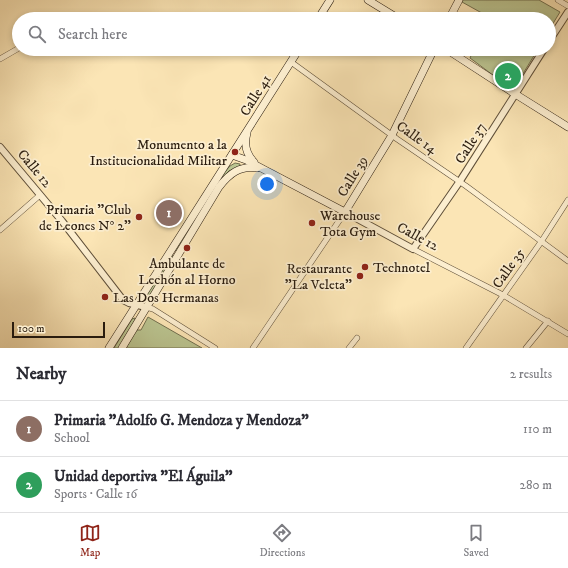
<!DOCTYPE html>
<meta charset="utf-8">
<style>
:root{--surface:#fff;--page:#f2f2f3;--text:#2b2b33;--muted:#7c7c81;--line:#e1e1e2;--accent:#8f2418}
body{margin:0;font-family:"IM FELL DW Pica",serif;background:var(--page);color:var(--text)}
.scale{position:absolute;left:12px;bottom:10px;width:93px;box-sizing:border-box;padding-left:4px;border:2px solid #2a1c0e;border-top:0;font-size:11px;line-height:14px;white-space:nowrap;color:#2a1c0e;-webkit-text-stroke:3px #fceecf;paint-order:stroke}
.you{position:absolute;left:267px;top:184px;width:14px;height:14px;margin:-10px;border:3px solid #fff;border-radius:50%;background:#1a73e8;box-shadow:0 0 0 6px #1a73e833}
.badge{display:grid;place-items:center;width:26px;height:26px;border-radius:50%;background:var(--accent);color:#fff;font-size:13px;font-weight:700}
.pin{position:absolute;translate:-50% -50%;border:2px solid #fff;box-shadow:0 1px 4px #0006}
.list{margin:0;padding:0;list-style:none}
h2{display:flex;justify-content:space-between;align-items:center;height:52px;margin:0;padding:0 16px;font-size:17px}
h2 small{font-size:13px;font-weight:400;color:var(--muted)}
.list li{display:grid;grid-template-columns:26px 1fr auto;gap:12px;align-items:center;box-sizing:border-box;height:56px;padding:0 16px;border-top:1px solid var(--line)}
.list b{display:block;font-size:15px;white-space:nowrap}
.list p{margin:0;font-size:13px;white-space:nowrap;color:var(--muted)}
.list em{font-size:13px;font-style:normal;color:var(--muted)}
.icon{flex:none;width:22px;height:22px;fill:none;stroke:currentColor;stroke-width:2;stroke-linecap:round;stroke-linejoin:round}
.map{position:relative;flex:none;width:568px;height:348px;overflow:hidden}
.search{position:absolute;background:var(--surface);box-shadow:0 2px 6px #0003;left:12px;right:12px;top:12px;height:44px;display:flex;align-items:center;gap:10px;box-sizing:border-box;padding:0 14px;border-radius:22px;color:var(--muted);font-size:15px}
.sheet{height:164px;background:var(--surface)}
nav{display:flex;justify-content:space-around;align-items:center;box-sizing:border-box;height:56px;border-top:1px solid var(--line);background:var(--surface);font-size:11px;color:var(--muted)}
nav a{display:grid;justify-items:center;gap:2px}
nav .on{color:var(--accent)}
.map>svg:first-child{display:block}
.green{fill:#bbc591;stroke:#727050}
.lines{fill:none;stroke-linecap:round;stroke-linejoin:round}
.minor-casing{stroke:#5e4e38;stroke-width:6}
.tertiary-casing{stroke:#5e4e38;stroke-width:8}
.secondary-casing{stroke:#2a1c0e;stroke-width:8}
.minor{stroke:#fceecf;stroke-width:5}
.tertiary{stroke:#fceecf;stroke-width:6}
.secondary{stroke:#fceecf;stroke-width:7}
.poi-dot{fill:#8f2418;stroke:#fceecf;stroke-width:1.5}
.labels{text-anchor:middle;stroke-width:3.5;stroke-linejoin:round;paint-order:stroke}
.street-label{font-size:14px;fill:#2a1c0e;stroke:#fceecf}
.poi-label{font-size:14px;fill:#2a1c0e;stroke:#fceecf;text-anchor:end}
</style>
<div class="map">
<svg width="568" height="348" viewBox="0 0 568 348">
<rect width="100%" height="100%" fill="#fbe5b5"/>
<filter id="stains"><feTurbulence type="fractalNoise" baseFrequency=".005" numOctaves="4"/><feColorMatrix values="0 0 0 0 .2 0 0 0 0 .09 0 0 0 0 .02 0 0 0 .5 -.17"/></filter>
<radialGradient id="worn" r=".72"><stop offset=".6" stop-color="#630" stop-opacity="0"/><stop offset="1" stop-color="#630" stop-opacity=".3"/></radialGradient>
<g class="green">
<polygon points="463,0 539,0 560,12 549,30 549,19 488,19 489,17 462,2"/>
<polygon points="474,49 538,49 513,90 470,58"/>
<polygon points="235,163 240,164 240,166 229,171 178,251 175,250 222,175 230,166"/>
<polygon points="171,255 174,257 145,304 143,305 141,303"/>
<polygon points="148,317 202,348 126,348 136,330 141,330"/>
<polygon points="135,318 135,320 119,348 114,348 132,319"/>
</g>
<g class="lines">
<defs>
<g id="minor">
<polyline points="558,0 568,6"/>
<polyline points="0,59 19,48"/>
<polyline points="291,62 397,139 466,186 568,261"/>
<polyline points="0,230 40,195"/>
<polyline points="413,249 503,295 568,334"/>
<polyline points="146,307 153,309 215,348"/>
<polyline points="253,348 345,212"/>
<polyline points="349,348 357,338"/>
<polyline points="466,348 541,242 568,200"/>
<polyline points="526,348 548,321"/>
</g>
<g id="tertiary">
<polyline points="549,41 568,12"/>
<polyline points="0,147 62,221 123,300 129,303 146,307"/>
<polyline points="345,212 413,249 460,181 544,49"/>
</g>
<g id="secondary">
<polyline points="368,0 399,19"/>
<polyline points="318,19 330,0"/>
<polyline points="449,19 459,0"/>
<polyline points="446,49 512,92 568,127"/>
<path d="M247,133C244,144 246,154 254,162"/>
<polyline points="232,155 246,160 345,212 392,135 434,49"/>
<polyline points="109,348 299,49"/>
<path d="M122,348L219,187C229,174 240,165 257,168"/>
</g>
</defs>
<use href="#minor" class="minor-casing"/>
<use href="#tertiary" class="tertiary-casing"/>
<use href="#secondary" class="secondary-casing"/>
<use href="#minor" class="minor"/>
<use href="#tertiary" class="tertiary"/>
<use href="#secondary" class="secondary"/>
</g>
<g class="poi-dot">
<circle cx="235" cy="152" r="4"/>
<circle cx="139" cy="217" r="4"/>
<circle cx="312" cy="223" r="4"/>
<circle cx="187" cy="248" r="4"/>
<circle cx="365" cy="267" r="4"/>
<circle cx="360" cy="276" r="4"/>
<circle cx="105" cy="297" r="4"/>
</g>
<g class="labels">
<g class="street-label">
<text transform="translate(255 95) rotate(-58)" y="5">Calle 41</text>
<text transform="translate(417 137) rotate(35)" y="5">Calle 14</text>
<text transform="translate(470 143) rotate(-58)" y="5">Calle 37</text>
<text transform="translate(35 168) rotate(50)" y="5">Calle 12</text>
<text transform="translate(352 176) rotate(-59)" y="5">Calle 39</text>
<text transform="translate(418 236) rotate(28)" y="5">Calle 12</text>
<text transform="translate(508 268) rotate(-55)" y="5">Calle 35</text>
</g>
<g class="poi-label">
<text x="227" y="149">Monumento a la<tspan x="227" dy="16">Institucionalidad Militar</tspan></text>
<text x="131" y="214">Primaria "Club<tspan x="131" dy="16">de Leones N° 2"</tspan></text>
<text x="320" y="220" text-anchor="start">Warehouse<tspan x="320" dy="16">Tota Gym</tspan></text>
<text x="187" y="268" text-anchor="middle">Ambulante de<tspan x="187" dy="16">Lechón al Horno</tspan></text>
<text x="373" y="272" text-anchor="start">Technotel</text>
<text x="352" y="273">Restaurante<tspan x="352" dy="16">"La Veleta"</tspan></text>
<text x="113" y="302" text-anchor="start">Las Dos Hermanas</text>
</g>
</g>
<rect width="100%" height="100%" filter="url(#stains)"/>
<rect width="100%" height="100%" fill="url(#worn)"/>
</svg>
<div class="scale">100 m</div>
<div class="you"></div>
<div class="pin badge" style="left:169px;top:213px;background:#8d6e63">1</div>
<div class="pin badge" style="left:508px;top:76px;background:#2e9e5b">2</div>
<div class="search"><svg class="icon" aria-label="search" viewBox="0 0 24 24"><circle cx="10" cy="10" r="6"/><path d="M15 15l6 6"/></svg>Search here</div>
</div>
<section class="sheet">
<h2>Nearby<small>2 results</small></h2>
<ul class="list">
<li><span class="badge" style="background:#8d6e63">1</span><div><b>Primaria &quot;Adolfo G. Mendoza y Mendoza&quot;</b><p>School</p></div><em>110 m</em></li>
<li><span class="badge" style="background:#2e9e5b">2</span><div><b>Unidad deportiva &quot;El Águila&quot;</b><p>Sports · Calle 16</p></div><em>280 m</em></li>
</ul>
</section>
<nav>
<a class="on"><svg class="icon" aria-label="map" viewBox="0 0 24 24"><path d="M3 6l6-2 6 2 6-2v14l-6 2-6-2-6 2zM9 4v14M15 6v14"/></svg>Map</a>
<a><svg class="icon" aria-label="directions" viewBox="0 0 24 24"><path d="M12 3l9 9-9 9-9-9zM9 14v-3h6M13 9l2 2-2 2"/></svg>Directions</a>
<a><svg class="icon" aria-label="saved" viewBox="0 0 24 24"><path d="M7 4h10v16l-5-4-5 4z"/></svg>Saved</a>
</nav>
